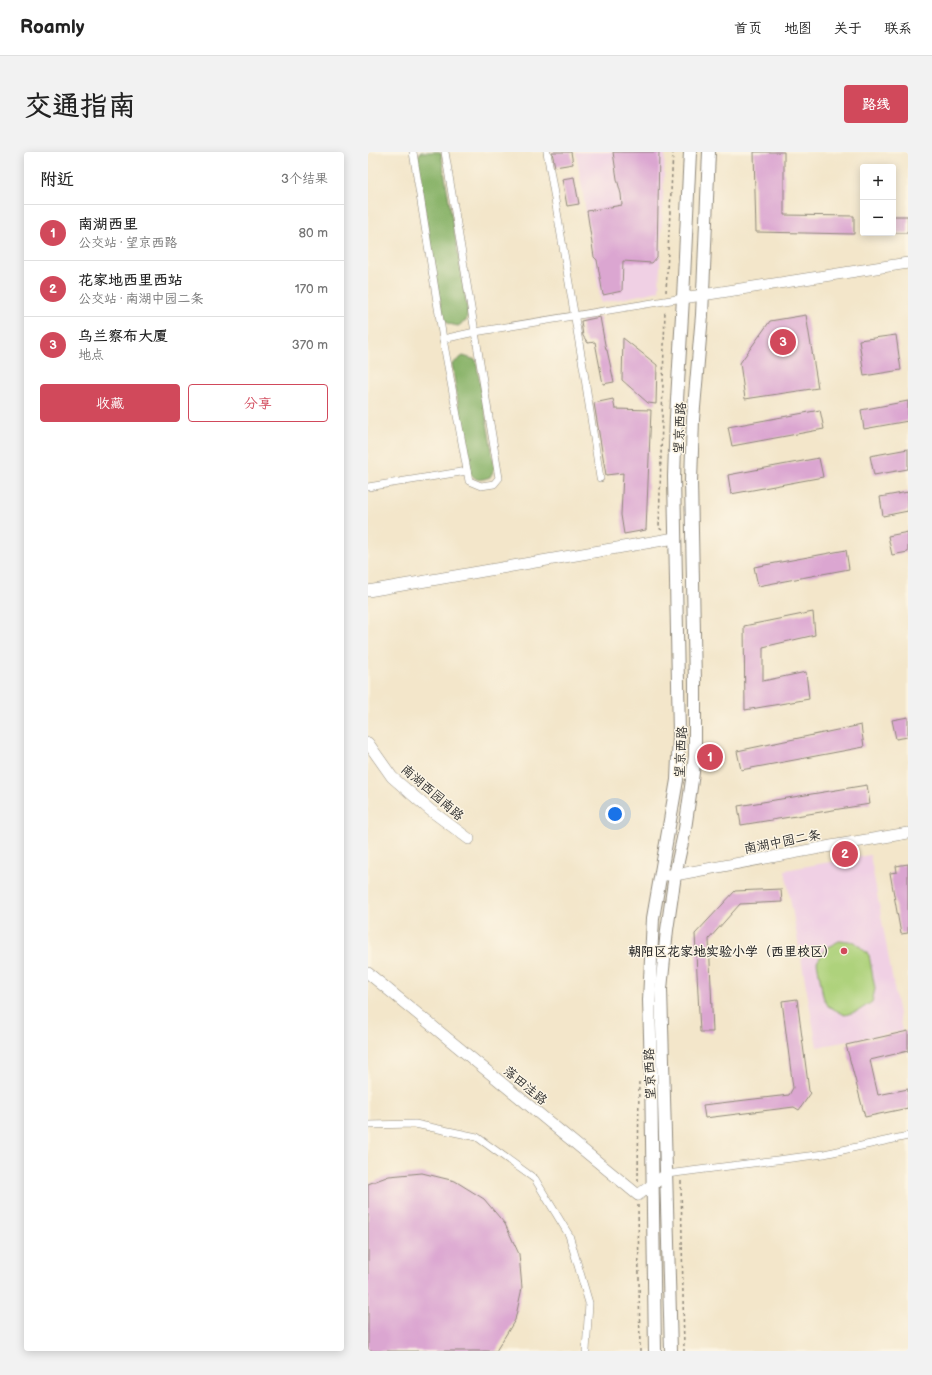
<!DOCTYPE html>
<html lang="zh">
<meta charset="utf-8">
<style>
:root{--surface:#fff;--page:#f2f2f2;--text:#222;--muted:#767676;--line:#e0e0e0;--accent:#d1495b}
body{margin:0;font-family:"Balsamiq Sans","LXGW WenKai TC",sans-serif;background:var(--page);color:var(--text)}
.controls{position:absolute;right:12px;top:12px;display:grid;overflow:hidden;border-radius:4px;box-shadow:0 2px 10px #0003}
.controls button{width:36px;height:36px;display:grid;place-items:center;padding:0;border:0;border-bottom:1px solid var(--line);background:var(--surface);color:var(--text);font:20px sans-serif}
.you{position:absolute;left:247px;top:662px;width:14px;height:14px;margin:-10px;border:3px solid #fff;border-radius:50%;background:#1a73e8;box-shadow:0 0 0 6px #1a73e833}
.badge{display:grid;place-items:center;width:26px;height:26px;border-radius:50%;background:var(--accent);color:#fff;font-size:13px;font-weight:700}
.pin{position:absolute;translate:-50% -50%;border:2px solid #fff;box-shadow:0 1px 4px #0006}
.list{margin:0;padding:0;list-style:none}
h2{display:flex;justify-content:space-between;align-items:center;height:52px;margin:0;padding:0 16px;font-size:17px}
h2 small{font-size:13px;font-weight:400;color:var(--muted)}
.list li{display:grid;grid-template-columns:26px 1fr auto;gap:12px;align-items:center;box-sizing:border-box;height:56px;padding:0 16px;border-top:1px solid var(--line)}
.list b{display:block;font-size:15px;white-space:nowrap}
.list p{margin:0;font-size:13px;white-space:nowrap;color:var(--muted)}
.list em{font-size:13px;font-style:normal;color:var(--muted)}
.actions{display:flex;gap:8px;padding:12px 16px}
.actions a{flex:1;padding:9px 0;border:1px solid var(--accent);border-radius:4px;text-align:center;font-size:14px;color:var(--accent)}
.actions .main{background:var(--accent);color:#fff}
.map{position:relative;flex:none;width:540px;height:1199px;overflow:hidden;border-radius:4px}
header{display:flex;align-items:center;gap:24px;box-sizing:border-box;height:56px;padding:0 20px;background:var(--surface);border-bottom:1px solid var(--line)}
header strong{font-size:19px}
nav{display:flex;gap:22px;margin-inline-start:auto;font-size:14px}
.intro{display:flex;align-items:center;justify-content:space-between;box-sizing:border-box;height:96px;padding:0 24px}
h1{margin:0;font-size:28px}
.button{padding:10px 18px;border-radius:4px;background:var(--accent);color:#fff;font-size:14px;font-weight:700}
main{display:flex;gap:24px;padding:0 24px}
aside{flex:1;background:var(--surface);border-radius:4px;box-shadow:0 2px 10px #0003}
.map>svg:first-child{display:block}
.built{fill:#f0d0e4}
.green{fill:#aed27b;stroke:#6c7e53}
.forest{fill:#8ab46b;stroke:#5a704b}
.building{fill:#dba6d1}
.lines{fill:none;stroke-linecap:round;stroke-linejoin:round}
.street-casing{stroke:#8f887a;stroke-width:8}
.secondary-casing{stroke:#8f887a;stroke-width:12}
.primary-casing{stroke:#8f887a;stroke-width:14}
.path{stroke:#8f887a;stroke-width:1.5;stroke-dasharray:3 3;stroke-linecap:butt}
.street{stroke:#fff;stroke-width:7}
.secondary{stroke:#fff;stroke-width:11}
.primary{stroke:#fff;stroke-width:12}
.poi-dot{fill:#d1495b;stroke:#fcf5e5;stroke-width:1.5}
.labels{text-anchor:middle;stroke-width:3;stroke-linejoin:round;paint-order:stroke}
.street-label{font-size:13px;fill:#2b2b2b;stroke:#fcf5e5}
.poi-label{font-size:13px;font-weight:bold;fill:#2b2b2b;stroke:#fcf5e5;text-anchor:end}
</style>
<header>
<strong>Roamly</strong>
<nav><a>首页</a><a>地图</a><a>关于</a><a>联系</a></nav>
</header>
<div class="intro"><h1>交通指南</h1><a class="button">路线</a></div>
<main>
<aside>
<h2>附近<small>3个结果</small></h2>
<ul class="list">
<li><span class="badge">1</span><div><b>南湖西里</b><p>公交站 · 望京西路</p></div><em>80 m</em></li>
<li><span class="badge">2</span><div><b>花家地西里西站</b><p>公交站 · 南湖中园二条</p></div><em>170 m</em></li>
<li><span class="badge">3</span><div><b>乌兰察布大厦</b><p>地点</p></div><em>370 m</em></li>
</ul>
<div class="actions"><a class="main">收藏</a><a>分享</a></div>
</aside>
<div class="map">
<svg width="540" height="1199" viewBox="0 0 540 1199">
<rect width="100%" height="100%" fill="#fcf5e5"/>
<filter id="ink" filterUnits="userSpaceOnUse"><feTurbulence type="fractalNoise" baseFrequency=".025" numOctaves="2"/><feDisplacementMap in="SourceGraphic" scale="8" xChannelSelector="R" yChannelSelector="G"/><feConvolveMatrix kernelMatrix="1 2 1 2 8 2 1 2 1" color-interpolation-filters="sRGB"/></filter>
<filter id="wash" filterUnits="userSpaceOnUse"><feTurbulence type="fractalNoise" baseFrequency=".012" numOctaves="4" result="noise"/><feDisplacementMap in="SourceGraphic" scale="16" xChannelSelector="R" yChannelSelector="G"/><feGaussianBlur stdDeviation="0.9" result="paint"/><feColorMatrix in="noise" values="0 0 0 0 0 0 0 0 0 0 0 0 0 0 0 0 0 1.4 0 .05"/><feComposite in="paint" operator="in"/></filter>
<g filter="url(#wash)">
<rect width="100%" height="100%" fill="#f3e6ca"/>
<g class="built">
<polygon points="208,0 297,0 291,139 233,151"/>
<polygon points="502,703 534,879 449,895 417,718"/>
</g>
<polygon class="green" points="473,788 487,790 501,803 507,837 504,850 490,859 477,863 460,854 455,844 449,810 458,796"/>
<g class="forest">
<polygon points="53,0 72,0 73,1 100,161 98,169 90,174 81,172 75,166 48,6"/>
<path d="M95,204L108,208L127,316L122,325C111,329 107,329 101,319L84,212Z"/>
</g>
<g id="blocks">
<g class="building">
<polygon points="184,0 203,0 205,12 187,15"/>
<polygon points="245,0 291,0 289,105 284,111 255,109 254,139 235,143 229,108 226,105 219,59 254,53 253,42 249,27"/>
<polygon points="386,0 416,0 416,63 486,64 486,82 388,80"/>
<polygon points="206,25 211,52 199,54 194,27"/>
<rect x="525" y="64" width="15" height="17"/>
<polygon points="438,163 450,236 377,247 372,211 402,169"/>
<polygon points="232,165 238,198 239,198 246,230 235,232 227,190 220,191 215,184 213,169"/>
<polygon points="528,183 533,218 496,224 491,188"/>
<polygon points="255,186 289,213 288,252 280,251 254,228"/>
<polygon points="245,247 247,257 283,258 278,378 256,382 253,363 255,321 238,323 226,251"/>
<polygon points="540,249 540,269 496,277 493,258"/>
<polygon points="452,258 456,277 364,294 360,275"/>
<polygon points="540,297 540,317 506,323 502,304"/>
<polygon points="451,306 455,325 363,342 360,323"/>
<polygon points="540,340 540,359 515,364 512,345"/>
<polygon points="540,380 540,400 524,403 520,384"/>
<polygon points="478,398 481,417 390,434 386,415"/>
<polygon points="445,460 447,483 395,495 395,529 438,520 441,547 377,558 376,474"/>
<polygon points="540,565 540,585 528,587 524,568"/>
<polygon points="493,573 496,595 373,618 369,599"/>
<polygon points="499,633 502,652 373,673 370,654"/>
<polygon points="540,712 540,781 533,782 522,721 529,720 528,714"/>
<polygon points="413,737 414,750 372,752 341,787 345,880 332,880 327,782 367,739"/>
<polygon points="429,847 441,939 443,941 431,958 426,955 337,966 335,953 421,943 425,936 414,849"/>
<polygon points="540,879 540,899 502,908 510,943 540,937 540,956 497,965 478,893"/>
<polygon points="54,1021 87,1029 116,1047 137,1072 151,1102 154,1136 147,1168 128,1199 0,1199 0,1032 21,1024"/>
</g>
</g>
</g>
<g filter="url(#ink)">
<use href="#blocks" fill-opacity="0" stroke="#8f887a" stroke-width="1"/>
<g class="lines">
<defs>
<g id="street">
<polyline points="45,0 75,187"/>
<polyline points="77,0 107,180 75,187 101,329 113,334 126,332 131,326 107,180 315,146"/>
<polyline points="179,0 216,220 232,326"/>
<polyline points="0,335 99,319"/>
<polyline points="0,973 47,972 109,985 167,1027 201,1083 221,1151 218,1199"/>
<polyline points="299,1022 456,1002 540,984"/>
</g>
<g id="secondary">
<polyline points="315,146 540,111"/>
<polyline points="0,439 307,386"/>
<polyline points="0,591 24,625 62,658 101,687"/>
<polyline points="293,723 307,723 463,694 540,681"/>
<polyline points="0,821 270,1043 299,1022"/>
</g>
<g id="primary">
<polyline points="287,1199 283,919 281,848 285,766 309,628 311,583 306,325 308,265 315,146 322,0"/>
<polyline points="303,1199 293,837 299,778 307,723 317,677 324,628 327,604 327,531 323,329 325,267 334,163 341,0"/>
</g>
</defs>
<use href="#street" class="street-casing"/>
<use href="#secondary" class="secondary-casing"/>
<use href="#primary" class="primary-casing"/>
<g class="path">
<polyline points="298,140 305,0"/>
<polyline points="294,378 291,376 297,158"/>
<polyline points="270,1029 271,929 272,928"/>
<polyline points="313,1029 316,1199"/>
<polyline points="270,1053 272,1199"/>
</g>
<use href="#street" class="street"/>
<use href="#secondary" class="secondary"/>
<use href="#primary" class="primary"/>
</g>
</g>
<circle class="poi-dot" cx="476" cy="799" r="4"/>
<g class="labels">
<g class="street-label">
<text transform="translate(311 276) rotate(-87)" y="5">望京西路</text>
<text transform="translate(312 600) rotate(-87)" y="5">望京西路</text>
<text transform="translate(65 640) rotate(41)" y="5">南湖西园南路</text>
<text transform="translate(414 689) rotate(-11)" y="5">南湖中园二条</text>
<text transform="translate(281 922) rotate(-92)" y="5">望京西路</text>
<text transform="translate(158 933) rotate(40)" y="5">落田洼路</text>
</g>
<g class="poi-label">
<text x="468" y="804">朝阳区花家地实验小学（西里校区）</text>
</g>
</g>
</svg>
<div class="controls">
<button>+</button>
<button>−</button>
</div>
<div class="you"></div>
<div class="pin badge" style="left:342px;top:605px">1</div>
<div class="pin badge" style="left:477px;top:702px">2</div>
<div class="pin badge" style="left:415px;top:190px">3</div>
</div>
</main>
